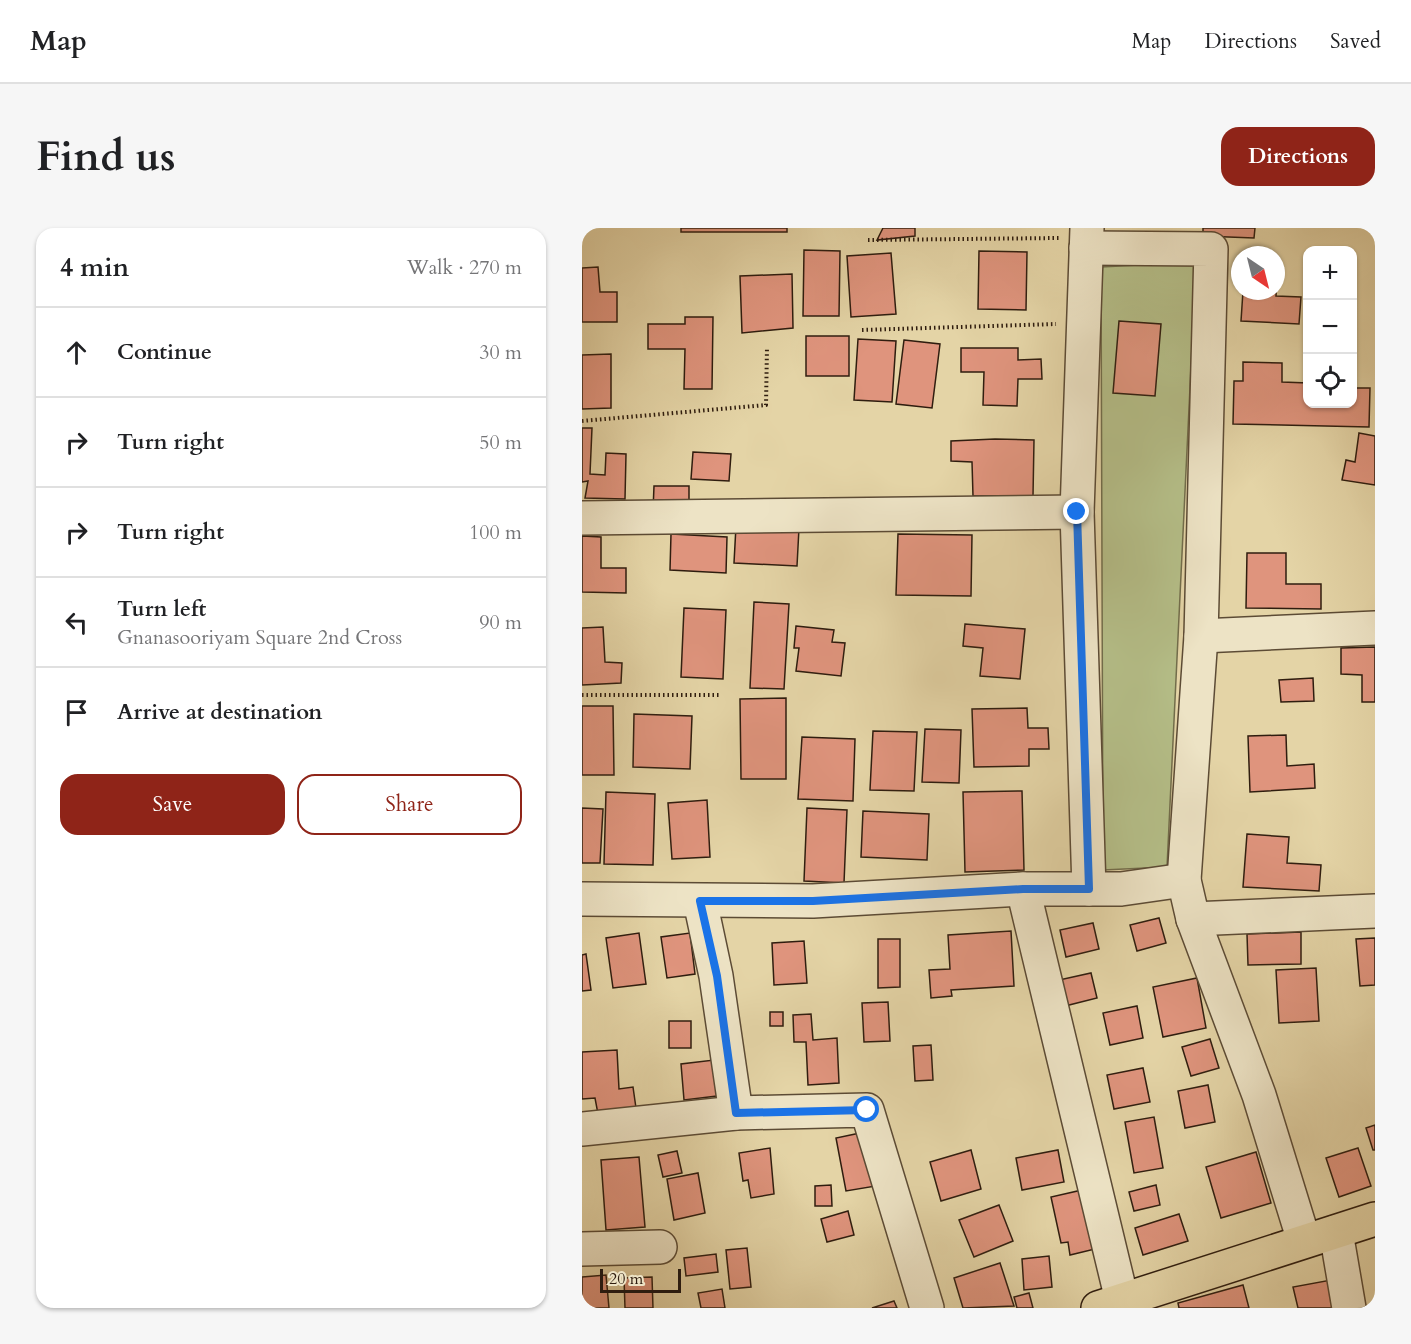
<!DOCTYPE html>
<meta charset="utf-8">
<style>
:root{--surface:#fff;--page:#f6f6f6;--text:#202124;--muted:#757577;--line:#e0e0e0;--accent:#8f2418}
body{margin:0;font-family:Cardo,serif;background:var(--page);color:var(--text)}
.controls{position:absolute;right:18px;top:18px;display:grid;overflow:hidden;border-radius:12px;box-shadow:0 2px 4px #0004}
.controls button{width:54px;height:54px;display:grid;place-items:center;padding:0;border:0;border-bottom:2px solid var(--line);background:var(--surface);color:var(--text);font:30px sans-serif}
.compass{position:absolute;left:649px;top:18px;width:54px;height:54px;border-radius:50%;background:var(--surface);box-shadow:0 2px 4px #0004;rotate:145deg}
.scale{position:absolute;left:18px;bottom:15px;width:81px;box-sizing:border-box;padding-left:6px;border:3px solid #2f1d0f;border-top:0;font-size:16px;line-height:21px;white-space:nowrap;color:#2f1d0f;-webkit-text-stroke:4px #ede3c5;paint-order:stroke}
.stop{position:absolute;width:18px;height:18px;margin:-14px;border:4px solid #1a73e8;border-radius:50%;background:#fff}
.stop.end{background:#1a73e8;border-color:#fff;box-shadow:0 2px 6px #0008}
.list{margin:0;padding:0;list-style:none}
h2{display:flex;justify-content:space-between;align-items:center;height:78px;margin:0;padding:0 24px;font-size:26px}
h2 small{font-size:20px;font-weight:400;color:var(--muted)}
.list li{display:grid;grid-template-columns:39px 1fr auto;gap:18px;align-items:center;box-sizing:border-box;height:90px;padding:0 24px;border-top:2px solid var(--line)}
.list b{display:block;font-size:22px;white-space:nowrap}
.list p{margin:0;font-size:20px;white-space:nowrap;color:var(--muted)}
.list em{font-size:20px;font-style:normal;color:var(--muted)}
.actions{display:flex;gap:12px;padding:18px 24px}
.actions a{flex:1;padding:14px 0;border:2px solid var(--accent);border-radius:18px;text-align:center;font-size:21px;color:var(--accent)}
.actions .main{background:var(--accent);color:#fff}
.icon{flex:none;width:33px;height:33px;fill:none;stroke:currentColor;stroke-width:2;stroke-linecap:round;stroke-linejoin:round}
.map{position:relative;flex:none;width:793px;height:1080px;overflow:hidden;border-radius:18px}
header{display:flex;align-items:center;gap:36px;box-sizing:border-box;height:84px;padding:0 30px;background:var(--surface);border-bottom:2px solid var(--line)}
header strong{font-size:28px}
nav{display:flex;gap:33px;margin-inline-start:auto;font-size:21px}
.intro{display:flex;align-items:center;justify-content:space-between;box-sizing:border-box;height:144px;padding:0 36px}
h1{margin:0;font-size:42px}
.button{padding:15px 27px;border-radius:18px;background:var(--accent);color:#fff;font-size:21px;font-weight:700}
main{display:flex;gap:36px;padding:0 36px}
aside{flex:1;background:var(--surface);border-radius:18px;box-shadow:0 2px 4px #0004}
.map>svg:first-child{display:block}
.green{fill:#b4bd87;stroke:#726d4b;stroke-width:1.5}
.building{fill:#df947d;stroke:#2f1d0f;stroke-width:1.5}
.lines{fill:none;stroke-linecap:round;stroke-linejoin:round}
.minor-casing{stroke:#5c4b35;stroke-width:36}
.major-casing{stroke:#2f1d0f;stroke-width:36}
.path{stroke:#2f1d0f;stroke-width:4;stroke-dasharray:1.5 3;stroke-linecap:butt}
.minor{stroke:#ede3c5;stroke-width:33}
.major{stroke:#e4d4a6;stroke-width:33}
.route{stroke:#1a73e8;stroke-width:8}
</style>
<header>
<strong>Map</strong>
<nav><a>Map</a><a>Directions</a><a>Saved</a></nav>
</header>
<div class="intro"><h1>Find us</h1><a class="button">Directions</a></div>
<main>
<aside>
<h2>4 min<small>Walk · 270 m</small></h2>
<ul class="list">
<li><svg class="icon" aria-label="ahead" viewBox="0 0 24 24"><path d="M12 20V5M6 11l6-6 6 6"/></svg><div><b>Continue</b></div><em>30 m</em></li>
<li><svg class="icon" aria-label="right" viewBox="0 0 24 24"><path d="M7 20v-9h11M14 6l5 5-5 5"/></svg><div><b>Turn right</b></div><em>50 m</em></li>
<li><svg class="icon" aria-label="right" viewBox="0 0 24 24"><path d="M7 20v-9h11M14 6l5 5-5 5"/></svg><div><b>Turn right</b></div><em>100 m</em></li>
<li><svg class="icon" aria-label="left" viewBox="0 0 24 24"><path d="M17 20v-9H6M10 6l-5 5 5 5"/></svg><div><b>Turn left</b><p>Gnanasooriyam Square 2nd Cross</p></div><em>90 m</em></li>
<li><svg class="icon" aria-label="arrive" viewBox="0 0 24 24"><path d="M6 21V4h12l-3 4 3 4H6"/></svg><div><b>Arrive at destination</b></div></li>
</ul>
<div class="actions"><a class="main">Save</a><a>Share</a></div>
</aside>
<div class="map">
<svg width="793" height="1080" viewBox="0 0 793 1080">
<rect width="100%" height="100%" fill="#e4d4a6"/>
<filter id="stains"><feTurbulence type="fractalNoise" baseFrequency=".00333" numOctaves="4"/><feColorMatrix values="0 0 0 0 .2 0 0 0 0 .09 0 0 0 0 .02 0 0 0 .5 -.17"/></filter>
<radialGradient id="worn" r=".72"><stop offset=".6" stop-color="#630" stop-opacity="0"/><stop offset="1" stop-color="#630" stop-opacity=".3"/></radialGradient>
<polygon class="green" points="614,34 585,639 521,642 519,39"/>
<g class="building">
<rect x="99" y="0" width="106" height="4"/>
<polygon points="301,0 333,0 333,8 295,12"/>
<polygon points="621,0 673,0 672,10 621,8"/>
<polygon points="222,22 258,23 257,88 221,88"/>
<polygon points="397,23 445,24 444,82 396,81"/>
<polygon points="309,25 314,86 269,89 265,28"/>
<polygon points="694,29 696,29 694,68 719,69 717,96 659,93 661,63 694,63"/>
<polygon points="16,39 18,64 35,64 35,94 0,94 0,40"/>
<polygon points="210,46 211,100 160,105 158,48"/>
<polygon points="103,89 131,89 130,161 102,161 103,121 66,121 66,96 103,96"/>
<polygon points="537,93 579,96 573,168 531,165"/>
<rect x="224" y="108" width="43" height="40"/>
<polygon points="276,111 314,113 310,174 272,172"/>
<polygon points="322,112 358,116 350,180 314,176"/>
<polygon points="379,120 436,120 436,132 459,131 460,151 436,151 435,178 401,177 402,144 379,144"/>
<polygon points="29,126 29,180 0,181 0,127"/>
<polygon points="661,134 700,135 700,154 726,155 726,176 770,176 770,160 788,160 787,199 651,196 652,153 661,153"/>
<polygon points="0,200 10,200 8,246 23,247 24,225 44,226 43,271 3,270 6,253 0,254"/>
<polygon points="777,205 793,208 793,257 760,252 764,232 773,234"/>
<polygon points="413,211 452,212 451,268 391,268 390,234 369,233 369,213"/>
<polygon points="111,224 149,226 147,253 109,251"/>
<polygon points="72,258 107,258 107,283 71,283"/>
<polygon points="154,298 217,300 215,338 152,335"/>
<polygon points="89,306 145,309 144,345 88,342"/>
<polygon points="316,306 390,307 389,368 314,367"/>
<polygon points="0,308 19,309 19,340 44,340 44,365 0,364"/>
<polygon points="665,325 704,325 704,356 739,356 739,381 664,380"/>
<polygon points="172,374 207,376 202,461 168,460"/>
<polygon points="102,380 144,382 141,451 99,449"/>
<polygon points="383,396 443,401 438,451 398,448 401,420 381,418"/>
<polygon points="214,398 252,402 250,414 263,415 259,448 214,443 217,420 212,420"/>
<polygon points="21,399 23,434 40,435 39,455 0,457 0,400"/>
<polygon points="793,419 793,474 780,474 780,447 759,446 759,420"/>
<polygon points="731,450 732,473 699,474 697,452"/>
<polygon points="204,470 204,551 159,551 158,471"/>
<polygon points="0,478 31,478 32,547 0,547"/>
<polygon points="445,480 446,500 466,500 467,521 447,521 447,538 392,539 390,481"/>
<polygon points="52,486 110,488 108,541 51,539"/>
<polygon points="343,501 379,502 377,555 340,554"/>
<polygon points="291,503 335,504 332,563 288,562"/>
<polygon points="704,507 705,538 732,536 733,560 668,564 666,508"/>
<polygon points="220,509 273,511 271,573 216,571"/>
<polygon points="440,563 442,642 383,644 381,564"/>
<polygon points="24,564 73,566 71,637 22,636"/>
<polygon points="125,572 128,629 90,631 86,575"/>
<polygon points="0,580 21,581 18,635 0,635"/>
<polygon points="225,580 265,582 262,655 222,653"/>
<polygon points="281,583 347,586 345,632 279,629"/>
<polygon points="665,606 707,609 705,635 739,637 737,663 661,659"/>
<polygon points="577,690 584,715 555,723 548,697"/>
<polygon points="511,695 517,721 484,729 478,702"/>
<polygon points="429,703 432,758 369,762 370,768 349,770 347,742 368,741 366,707"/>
<polygon points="719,704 719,736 666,737 665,706"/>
<polygon points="57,705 64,756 31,760 24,710"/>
<polygon points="108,705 113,746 85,750 79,709"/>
<polygon points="793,710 793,757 778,758 774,711"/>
<polygon points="296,711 318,711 318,759 296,760"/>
<polygon points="222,713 225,755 192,757 190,715"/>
<polygon points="4,726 9,762 0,763 0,727"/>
<polygon points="734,740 737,793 697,795 694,742"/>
<polygon points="509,745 515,770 483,778 477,752"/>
<polygon points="615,750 624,800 581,809 571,759"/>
<polygon points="306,774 308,813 282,814 280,775"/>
<polygon points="555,778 561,810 528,817 521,785"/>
<rect x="188" y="784" width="13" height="14"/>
<polygon points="229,786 231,812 255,810 257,855 226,857 224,814 212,814 211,787"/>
<rect x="87" y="793" width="22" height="27"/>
<polygon points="628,811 637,840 609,848 600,819"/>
<polygon points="349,817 351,852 333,853 331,818"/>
<polygon points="35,822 37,861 51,859 54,880 16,886 13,870 0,871 0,824"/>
<polygon points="132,832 135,868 102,872 99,836"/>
<polygon points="561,840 568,874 532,881 525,847"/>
<polygon points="626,857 633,894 603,900 596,863"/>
<polygon points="572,889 581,940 552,945 543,894"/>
<polygon points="793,897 793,922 791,922 784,900"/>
<polygon points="283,904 294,958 264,963 254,910"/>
<polygon points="188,920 192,966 169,970 166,952 161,953 157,925"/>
<polygon points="776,920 789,958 757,969 744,930"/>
<polygon points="389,922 399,961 359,973 348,934"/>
<polygon points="476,922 482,954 440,962 434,930"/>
<polygon points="95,923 100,945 81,949 76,927"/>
<polygon points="674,924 689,975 639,990 624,939"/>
<polygon points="57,929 63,999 24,1002 19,932"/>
<polygon points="116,945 123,985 92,992 85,951"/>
<polygon points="249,957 250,978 233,978 233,958"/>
<polygon points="574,957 578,977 552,983 547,964"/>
<polygon points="500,962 513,1021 488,1027 486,1014 479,1015 469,969"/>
<polygon points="417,977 431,1013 392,1029 377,992"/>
<polygon points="266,983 272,1007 245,1014 239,991"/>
<polygon points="597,986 606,1013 561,1027 553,1000"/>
<polygon points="165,1020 169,1059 148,1061 144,1022"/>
<polygon points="134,1026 136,1044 104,1048 102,1030"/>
<polygon points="467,1028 470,1059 442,1062 440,1031"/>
<polygon points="418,1035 432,1078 381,1080 372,1050"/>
<polygon points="24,1047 27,1080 0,1080 0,1049"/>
<polygon points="70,1049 71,1080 43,1080 42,1050"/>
<polygon points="749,1052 755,1080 716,1080 711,1059"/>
<polygon points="661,1057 667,1080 597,1080 596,1075"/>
<polygon points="140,1061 143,1080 119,1080 116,1065"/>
<polygon points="447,1065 451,1080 435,1080 432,1069"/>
<polygon points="312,1073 315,1080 290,1080"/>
</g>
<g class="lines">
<defs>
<g id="minor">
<polyline points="505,0 495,284 507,661"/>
<polyline points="504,20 629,21 619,408 602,652 611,691 677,867 722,1013"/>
<polyline points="0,290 495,284"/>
<polyline points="619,408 793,400"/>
<polyline points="441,661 540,1072"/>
<polyline points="0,671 231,673 441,661 539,661 602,652"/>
<polyline points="118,673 134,748 154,885 285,882 345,1080"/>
<polyline points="611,691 793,683"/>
<polyline points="0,901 154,885"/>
<polyline points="754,1004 767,1080"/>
<polyline points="0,1021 78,1019"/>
</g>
<polyline id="major" points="516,1080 793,991"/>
</defs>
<use href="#minor" class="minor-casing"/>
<use href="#major" class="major-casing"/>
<g class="path">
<polyline points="286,12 477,10"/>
<polyline points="280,102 474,96"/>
<polyline points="0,193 184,177 185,119"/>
<polyline points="0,467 137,467"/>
</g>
<use href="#minor" class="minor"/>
<use href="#major" class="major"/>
</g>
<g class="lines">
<polyline class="route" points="285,882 154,885 135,748 118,673 231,673 441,661 507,661 495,284"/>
</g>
<rect width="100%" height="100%" filter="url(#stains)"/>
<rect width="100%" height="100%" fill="url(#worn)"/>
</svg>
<div class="controls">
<button>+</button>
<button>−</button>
<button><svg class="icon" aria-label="locate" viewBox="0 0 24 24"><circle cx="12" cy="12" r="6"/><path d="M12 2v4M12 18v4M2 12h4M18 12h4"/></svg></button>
</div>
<svg class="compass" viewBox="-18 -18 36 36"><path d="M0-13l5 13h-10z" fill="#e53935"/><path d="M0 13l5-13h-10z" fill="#757577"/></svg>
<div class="scale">20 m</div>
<div class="stop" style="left:285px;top:882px"></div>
<div class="stop end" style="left:495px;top:284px"></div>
</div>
</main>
